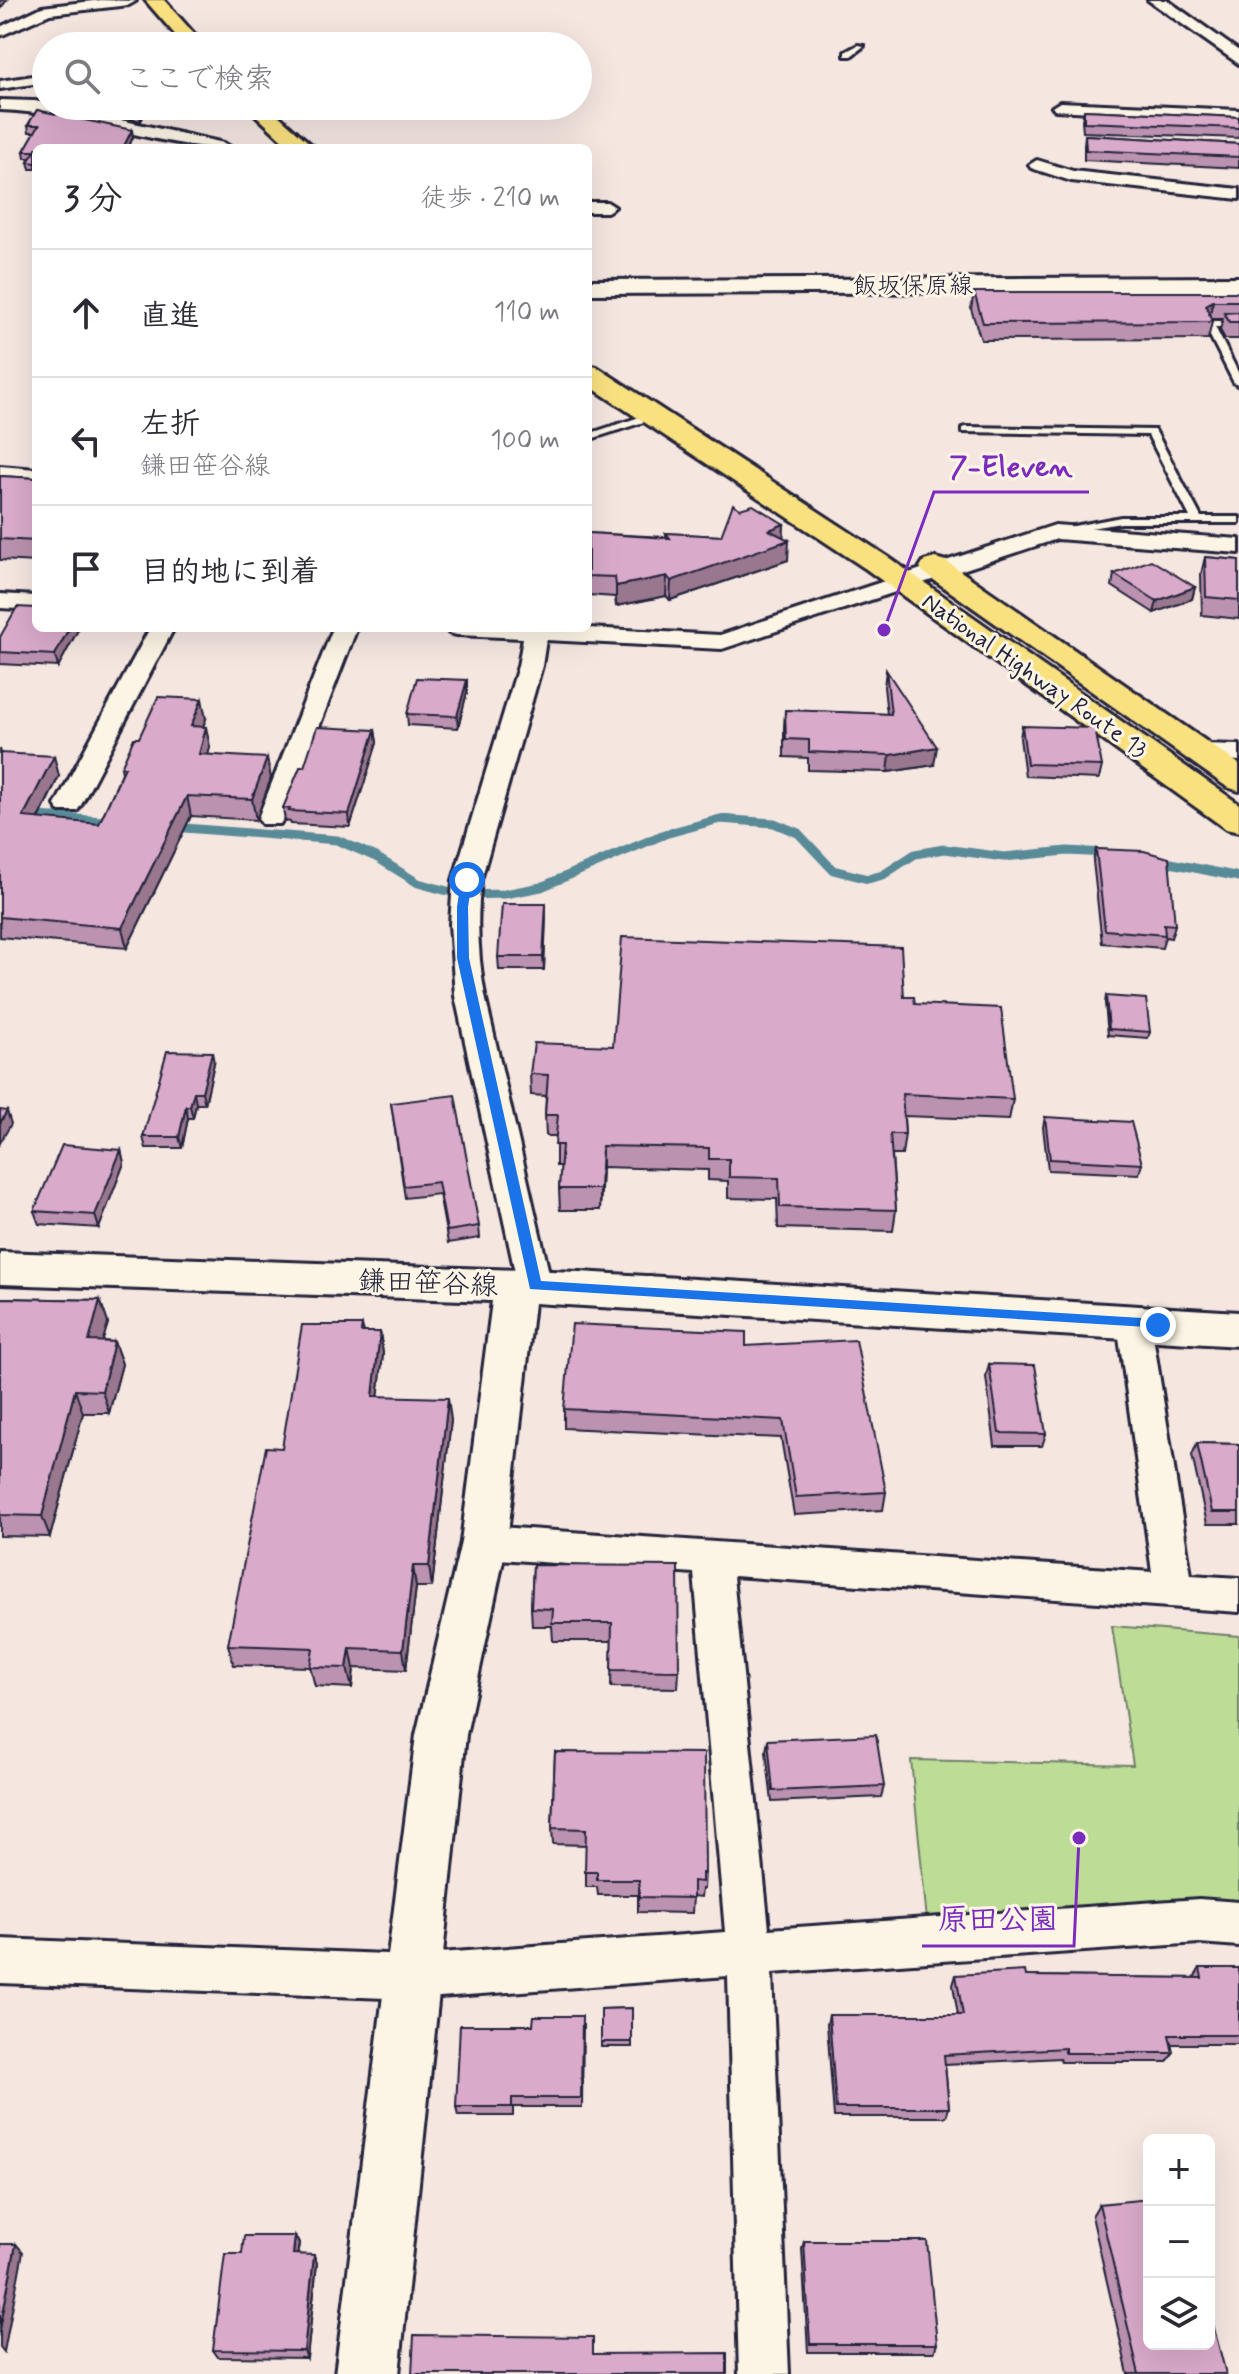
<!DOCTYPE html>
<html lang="ja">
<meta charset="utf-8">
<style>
:root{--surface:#fff;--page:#f7f7f7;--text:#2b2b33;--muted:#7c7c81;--line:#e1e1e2}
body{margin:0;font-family:Mynerve,"Klee One",sans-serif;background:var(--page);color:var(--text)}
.controls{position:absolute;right:24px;bottom:24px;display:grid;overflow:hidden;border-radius:12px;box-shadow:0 8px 32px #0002}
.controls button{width:72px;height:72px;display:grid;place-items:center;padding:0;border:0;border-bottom:2px solid var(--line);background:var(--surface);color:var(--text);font:40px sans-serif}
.stop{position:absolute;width:24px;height:24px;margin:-18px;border:6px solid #1a73e8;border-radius:50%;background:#fff}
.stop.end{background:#1a73e8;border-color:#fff;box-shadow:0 2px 8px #0008}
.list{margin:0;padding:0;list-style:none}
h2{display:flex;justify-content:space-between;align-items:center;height:104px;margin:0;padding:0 32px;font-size:34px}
h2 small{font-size:26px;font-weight:400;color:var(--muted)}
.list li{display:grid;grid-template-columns:52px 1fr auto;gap:24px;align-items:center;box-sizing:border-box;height:128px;padding:0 32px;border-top:2px solid var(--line)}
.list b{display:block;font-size:30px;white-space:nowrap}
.list p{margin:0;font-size:26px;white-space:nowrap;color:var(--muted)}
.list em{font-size:26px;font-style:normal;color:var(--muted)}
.icon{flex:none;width:44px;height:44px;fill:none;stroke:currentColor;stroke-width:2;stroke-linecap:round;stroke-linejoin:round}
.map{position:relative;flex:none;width:1239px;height:2374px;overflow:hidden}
.search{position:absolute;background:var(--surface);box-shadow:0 8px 32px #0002;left:32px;top:32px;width:560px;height:88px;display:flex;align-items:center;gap:20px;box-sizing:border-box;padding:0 28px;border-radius:44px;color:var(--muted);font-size:30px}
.panel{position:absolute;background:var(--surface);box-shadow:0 8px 32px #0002;left:32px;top:144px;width:560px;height:488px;border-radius:12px}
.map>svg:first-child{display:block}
.green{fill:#bddd96;stroke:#708068;stroke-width:2}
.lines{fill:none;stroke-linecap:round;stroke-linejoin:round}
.stream{stroke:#598a98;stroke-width:9}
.service-casing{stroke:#22223b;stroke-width:6}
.minor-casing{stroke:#22223b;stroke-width:6}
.tertiary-casing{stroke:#22223b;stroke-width:6}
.secondary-casing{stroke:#22223b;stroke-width:6}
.trunk-casing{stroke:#22223b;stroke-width:6}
.service{fill:#fcf5e5;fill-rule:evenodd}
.minor{fill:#fcf5e5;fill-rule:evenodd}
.tertiary{fill:#fcf5e5;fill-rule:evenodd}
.secondary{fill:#fcf5e5;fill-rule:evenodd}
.trunk{fill:#fae180;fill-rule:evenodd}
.wall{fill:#bb92af;stroke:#22223b;stroke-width:2}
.shaded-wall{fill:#99778e;stroke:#22223b;stroke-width:2}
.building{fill:#daaacb;stroke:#22223b;stroke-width:2}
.route{fill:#1a73e8}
.labels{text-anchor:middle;stroke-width:6;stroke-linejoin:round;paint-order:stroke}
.far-street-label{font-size:24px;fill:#22223b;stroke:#fcf5e5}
.street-label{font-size:28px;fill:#22223b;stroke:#fcf5e5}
.leader{fill:none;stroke:#7b2cbf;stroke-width:3}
.callout-dot{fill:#7b2cbf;stroke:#fcf5e5;stroke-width:3}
.callout-label{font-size:30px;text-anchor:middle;font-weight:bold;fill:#7b2cbf;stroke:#fcf5e5;stroke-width:6;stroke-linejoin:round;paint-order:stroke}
</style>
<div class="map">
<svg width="1239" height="2374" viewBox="0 0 1239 2374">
<rect width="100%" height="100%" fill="#f5e6e0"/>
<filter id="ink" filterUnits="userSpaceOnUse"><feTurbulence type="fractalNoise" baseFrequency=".0125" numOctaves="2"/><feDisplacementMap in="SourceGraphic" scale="16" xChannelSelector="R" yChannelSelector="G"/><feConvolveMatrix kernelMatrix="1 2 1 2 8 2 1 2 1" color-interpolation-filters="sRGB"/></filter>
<g filter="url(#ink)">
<polygon class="green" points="1112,1626 1239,1636 1239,1914 927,1920 911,1760 1133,1765"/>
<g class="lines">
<g class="stream">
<polyline points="0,813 115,822"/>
<polyline points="172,827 337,840 376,857 418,883 462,895 505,894 541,887 665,834 720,819 774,823 798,833 833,870 868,879 883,875 915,854 944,849 1004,857 1067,851 1108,853"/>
<polyline points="1156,860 1239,877"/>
</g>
<defs>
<g id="service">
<polygon points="858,45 864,46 851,56 845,56 845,52"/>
<polygon points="1239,321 1239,327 1215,327 1239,374 1239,386 1234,383 1204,324 1209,321"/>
<polygon points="652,413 656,414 656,418 588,440 588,434"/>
<polygon points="966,427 1155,430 1201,517 1239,517 1239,523 1121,523 1053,534 1053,530 1121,517 1190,517 1148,435 962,432 962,428"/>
</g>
<g id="minor">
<polygon points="101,0 136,1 129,5 50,14 0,36 0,27 42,7"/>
<polygon points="46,74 46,82 0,89 0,81"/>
<path d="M0,100L35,101L224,143L232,148C153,148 79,112 0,110Z"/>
<polygon points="1060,102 1239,110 1239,120 1055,110 1052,107"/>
<polygon points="1037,160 1073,171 1239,189 1239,199 1071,181 1031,168 1029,165"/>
<polygon points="588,202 607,202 615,207 607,212 588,212"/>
<polygon points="0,466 36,469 36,481 0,478"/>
<path d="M1055,525L1239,539V553L1057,539L722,649L546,640L542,666L481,880C476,919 478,957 485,996L552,1286L547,1295L535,1299L523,1295L518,1286L455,996L450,924L453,880L518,666L523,638L457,635L449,633L445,628H588L720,635Z"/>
<polygon points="0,594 36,596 36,610 0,608"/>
<polygon points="150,628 174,628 81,805 77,811 59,811 55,805"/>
<polygon points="333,628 357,628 284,818 280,824 262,824 258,818"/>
<polygon points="1201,744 1239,745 1239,761 1192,757 1188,752 1192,747"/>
<polygon points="1134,1310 1146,1314 1151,1323 1191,1575 1239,1578 1239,1612 733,1576 769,1929 1199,1899 1239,1902 1239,1946 1199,1943 772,1973 789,2374 739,2374 728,1976 412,1999 0,1983 0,1939 412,1955 725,1932 694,1573 484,1558 471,1553 465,1542 471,1531 484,1526 1152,1572 1117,1323 1122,1314"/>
</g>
<g id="tertiary">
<polygon points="1148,0 1167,0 1239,51 1239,64"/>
<polygon points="0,1252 580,1272 1239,1312 1239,1346 534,1303 507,1542 466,1735 399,2374 335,2374 416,1735 461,1542 492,1301 0,1284"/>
</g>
<polygon id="secondary" points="1239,277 1239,291 588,294 588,280"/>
<g id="trunk">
<polygon points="145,0 164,0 205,46 185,46"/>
<polygon points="246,106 268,106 315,148 291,148"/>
<polygon points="588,365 597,367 888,557 1239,804 1239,832 1226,829 866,569 588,385"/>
<polygon points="935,558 946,561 1239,764 1239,791 1227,787 924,573 920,567 924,561"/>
</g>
</defs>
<use href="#service" class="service-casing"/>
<use href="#minor" class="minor-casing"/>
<use href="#tertiary" class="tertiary-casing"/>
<use href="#secondary" class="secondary-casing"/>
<use href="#trunk" class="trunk-casing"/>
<use href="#service" class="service"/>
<use href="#minor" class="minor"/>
<use href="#tertiary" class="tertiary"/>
<use href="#secondary" class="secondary"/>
<use href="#trunk" class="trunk"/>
</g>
<g class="wall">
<polygon points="71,106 148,106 141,121"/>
<polygon points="37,110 133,137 128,148 36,148 36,169 30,169 28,162 31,158 25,158 24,151 35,132 29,132 28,125"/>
<polygon points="1084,110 1239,117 1239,138 1083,132 1082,120"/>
<polygon points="1085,135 1239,144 1239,168 1084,160 1084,145"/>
<polygon points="974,292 1239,292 1239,339 1225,339 1220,330 1223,318 1211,318 1212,322 1208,339 981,340 971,309"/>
<polygon points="0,476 36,478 36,562 0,560"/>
<polygon points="740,509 784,524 783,537 788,560 670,600 666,596 616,606 615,597 588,595 588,533 666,537 666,533 721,536"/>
<polygon points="1205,557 1239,560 1239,619 1202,615 1201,574"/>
<polygon points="1114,574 1195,587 1192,599 1154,613 1112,586"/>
<polygon points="36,628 79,628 58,667 0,664 0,637"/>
<polygon points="886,670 934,765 888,772 808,770 808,758 784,757 784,727 785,710 887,714 884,687"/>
<polygon points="467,680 467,692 458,728 408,725 407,714"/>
<polygon points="206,719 203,726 210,747 208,755 271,778 256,820 191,816 127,948 0,937 0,749 1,753 59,776 39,819 99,824 122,773 121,767 139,738"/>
<polygon points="1022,726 1102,766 1099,779 1025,776 1020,738"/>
<polygon points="375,730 377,743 350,827 291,824 290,822 285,821 283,808 304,767"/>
<polygon points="1096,849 1175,925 1171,938 1165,937 1162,948 1102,943 1093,861"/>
<polygon points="546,904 544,970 499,970 498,957"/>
<polygon points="1106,996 1150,1032 1148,1038 1108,1035 1105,1003"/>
<polygon points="904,997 915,1004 1013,1099 1009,1120 904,1116 905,1134 902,1155 892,1155 896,1210 893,1231 778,1228 777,1199 728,1198 728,1181 708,1180 708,1170 602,1167 600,1210 560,1210 559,1189 561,1166 556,1166 556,1136 546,1136 545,1115 546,1096 531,1095 530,1074 613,1046"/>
<polygon points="214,1063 205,1104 196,1104 193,1118 188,1118 182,1148 146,1148 143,1137"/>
<polygon points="391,1103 479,1226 480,1238 448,1243 439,1194 405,1198"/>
<polygon points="1045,1117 1142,1164 1139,1174 1048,1170 1043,1127"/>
<polygon points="121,1150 124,1163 99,1228 39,1224 34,1211"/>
<polygon points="0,1298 100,1300 108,1323 102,1341 114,1342 122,1364 109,1413 83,1413 50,1537 0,1536"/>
<polygon points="362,1325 364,1332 380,1332 383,1354 378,1396 451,1420 432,1587 416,1587 406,1670 354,1668 352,1688 315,1686 310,1667 234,1665 228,1645 282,1448"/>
<polygon points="746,1346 886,1492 883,1510 794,1515 781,1438 564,1428 564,1409"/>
<polygon points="989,1364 1046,1434 1042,1446 995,1446 986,1377"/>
<polygon points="1197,1443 1239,1444 1239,1524 1207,1524 1192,1455"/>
<polygon points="533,1565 679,1671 678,1688 611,1687 612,1641 553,1641 552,1626 532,1626 531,1608"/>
<polygon points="768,1740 884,1786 881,1797 772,1802 766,1751"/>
<polygon points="555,1752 705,1873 704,1889 702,1889 701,1897 693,1896 692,1913 638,1912 638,1895 598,1895 597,1887 586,1887 586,1845 553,1844 552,1828"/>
<polygon points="1200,1968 1239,1968 1239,2044 1171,2044 1173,2053 1167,2062 1061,2062 1060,2058 945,2064 949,2108 946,2117 834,2117 827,2024 829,2015 958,2015 953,1985 956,1975 1194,1978"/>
<polygon points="632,2008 632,2047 601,2047 601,2009"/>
<polygon points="533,2025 583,2025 582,2107 513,2107 513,2116 458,2116 456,2107"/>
<polygon points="1099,2204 1226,2374 1128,2374 1092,2216"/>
<polygon points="295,2236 299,2244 297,2254 317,2263 307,2358 218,2357 213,2350 242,2254"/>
<polygon points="804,2241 937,2344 934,2352 808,2352 802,2249"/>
</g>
<g class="shaded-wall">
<polygon points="1,0 7,0 0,9 0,2"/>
<polygon points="143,106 148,106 141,121 139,113"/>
<polygon points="132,130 133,137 128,148 123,148"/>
<polygon points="1213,301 1209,318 1206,305"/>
<polygon points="784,524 783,543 789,540 788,560 670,600 671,581 769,530"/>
<polygon points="667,576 666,596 616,606 616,586"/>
<polygon points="1195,587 1192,599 1154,613 1157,601"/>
<polygon points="69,628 79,628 58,667 55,655"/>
<polygon points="467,680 467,692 458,728 457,716"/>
<polygon points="202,699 206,719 195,746 191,726"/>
<polygon points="206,727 210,747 203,774 199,754"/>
<polygon points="375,730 377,743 350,827 349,814"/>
<polygon points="937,747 934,765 888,772 890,755"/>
<polygon points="54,756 59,776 29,838 23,817"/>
<polygon points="267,758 271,778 256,820 252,799"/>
<polygon points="187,796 191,816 127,948 122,928"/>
<polygon points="546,904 546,917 544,970 543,957"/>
<polygon points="212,1052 214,1063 205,1104 202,1092"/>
<polygon points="194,1092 196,1104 193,1118 190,1106"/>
<polygon points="186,1106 188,1118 182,1148 179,1137"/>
<polygon points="7,1111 11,1124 0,1143 0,1123"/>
<polygon points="602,1146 602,1167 600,1210 600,1189"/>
<polygon points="121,1150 124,1163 99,1228 95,1215"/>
<polygon points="100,1300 108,1323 96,1364 89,1341"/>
<polygon points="380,1332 383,1354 376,1417 373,1396"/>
<polygon points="114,1342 122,1364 109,1413 102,1391"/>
<polygon points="75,1390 83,1413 50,1537 42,1516"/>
<polygon points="448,1398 451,1420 432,1587 429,1566"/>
<polygon points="413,1566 416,1587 406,1670 403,1650"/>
<polygon points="350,1648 354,1668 352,1688 347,1668"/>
<polygon points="295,2236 299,2244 296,2262 293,2254"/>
<polygon points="16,2244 23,2252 4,2352 0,2347 0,2329"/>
<polygon points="314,2255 317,2263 307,2358 304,2351"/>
</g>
<g class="building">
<polygon points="108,106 143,106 139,113"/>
<polygon points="37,110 132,130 123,148 36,148 36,163 28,162 35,151 24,151 39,125 28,125"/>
<polygon points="1084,110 1239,117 1239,128 1084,122"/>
<polygon points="1085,135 1239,144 1239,157 1086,150"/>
<polygon points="974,292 1239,292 1239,301 1213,301 1206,305 1212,322 983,323"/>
<polygon points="1239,312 1239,322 1229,322 1224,313"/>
<polygon points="0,476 36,478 36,541 0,539"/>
<polygon points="733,504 740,509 753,505 784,524 769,530 789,540 671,581 667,576 616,586 615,577 588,576 588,533 670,538 666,533 721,536"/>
<polygon points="1205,557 1239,560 1239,600 1206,597"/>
<polygon points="1151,560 1195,587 1157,601 1114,574"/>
<polygon points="17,607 36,608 36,628 69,628 55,655 0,652 0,637"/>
<polygon points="886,670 937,747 890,755 809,752 809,740 786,739 785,710 891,714"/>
<polygon points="417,678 467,680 457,716 407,714"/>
<polygon points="158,697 202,699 191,726 206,727 199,754 267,758 252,799 187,796 122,928 0,917 0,753 54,756 23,817 99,824 125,767 121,767 134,738 139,738"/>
<polygon points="1022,726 1095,728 1102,766 1027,764"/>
<polygon points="317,727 375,730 349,814 289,811 290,809 283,808 300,767 304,767"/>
<polygon points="1096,849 1144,851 1169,858 1175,925 1164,924 1165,935 1105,930"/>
<polygon points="502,904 546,904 543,957 498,957"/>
<polygon points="622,937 901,947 904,997 914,997 915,1004 1001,1008 1013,1099 902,1094 905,1134 890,1134 896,1210 780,1207 779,1178 729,1177 729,1159 709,1159 709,1148 602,1146 600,1189 559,1189 562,1145 555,1145 558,1115 545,1115 548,1075 530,1074 534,1043 613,1046"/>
<polygon points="1106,996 1146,999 1150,1032 1109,1029"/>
<polygon points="167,1051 212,1052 202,1092 194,1092 190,1106 186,1106 179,1137 143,1137"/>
<polygon points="455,1095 479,1226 447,1231 438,1182 404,1186 391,1103"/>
<polygon points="0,1110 7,1111 0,1123"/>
<polygon points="1045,1117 1131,1122 1142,1164 1050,1159"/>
<polygon points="62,1145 121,1150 95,1215 34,1211"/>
<polygon points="0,1298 100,1300 89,1341 114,1342 102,1391 75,1390 42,1516 0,1515"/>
<polygon points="572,1324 746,1332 746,1346 856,1340 886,1492 796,1497 783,1420 564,1409"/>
<polygon points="302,1325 362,1325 361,1332 380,1332 373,1396 448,1398 429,1566 413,1566 403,1650 350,1648 347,1668 310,1667 313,1648 228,1645 266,1447 282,1448"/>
<polygon points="989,1364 1035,1365 1046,1434 999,1433"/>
<polygon points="1197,1443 1239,1444 1239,1512 1212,1512"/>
<polygon points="533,1565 678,1566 679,1671 611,1670 612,1623 552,1623 553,1609 531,1608"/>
<polygon points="876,1735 884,1786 773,1791 768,1740"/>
<polygon points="555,1752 704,1753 705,1873 702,1873 702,1882 693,1881 693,1898 639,1897 639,1880 597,1880 597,1872 585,1872 586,1829 552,1828"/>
<polygon points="1200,1968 1239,1968 1239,2035 1169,2035 1173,2053 1065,2053 1065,2048 944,2055 949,2108 836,2108 829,2015 963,2015 956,1975 1025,1971 1026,1976 1202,1978"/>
<polygon points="632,2008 632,2042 601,2042 601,2009"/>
<polygon points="534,2016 582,2016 581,2098 512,2098 512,2107 456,2107 460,2025 533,2025"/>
<polygon points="1149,2199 1149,2344 1209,2344 1209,2309 1226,2374 1139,2374 1099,2204"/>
<polygon points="244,2236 295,2236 293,2254 314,2255 304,2351 213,2350 225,2254 242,2254"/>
<polygon points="804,2241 927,2241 937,2344 810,2344"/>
<polygon points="0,2244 16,2244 0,2329"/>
<polygon points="414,2335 593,2337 593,2354 727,2353 727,2374 412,2374"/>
</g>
</g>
<polygon class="route" points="467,876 472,880 468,907 469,958 541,1281 1158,1319 1165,1325 1163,1328 530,1289 457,958 457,907 461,880"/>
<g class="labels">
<g class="far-street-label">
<text x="913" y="293">飯坂保原線</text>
<text transform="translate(1035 675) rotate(35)" y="8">National Highway Route 13</text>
</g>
<g class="street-label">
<text transform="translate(428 1282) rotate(2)" y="10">鎌田笹谷線</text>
</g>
</g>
<path class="leader" d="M884 630L934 492H1089M1079 1838L1074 1946H922"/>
<g class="callout-dot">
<circle cx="884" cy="630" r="8"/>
<circle cx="1079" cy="1838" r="8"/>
</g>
<g class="callout-label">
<text x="1011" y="476">7-Eleven</text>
<text x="998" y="1929">原田公園</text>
</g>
</svg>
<div class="controls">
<button>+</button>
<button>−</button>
<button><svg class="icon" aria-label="layers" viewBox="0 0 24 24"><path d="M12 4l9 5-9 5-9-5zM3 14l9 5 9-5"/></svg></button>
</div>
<div class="stop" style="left:467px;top:880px"></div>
<div class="stop end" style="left:1158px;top:1325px"></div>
<div class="search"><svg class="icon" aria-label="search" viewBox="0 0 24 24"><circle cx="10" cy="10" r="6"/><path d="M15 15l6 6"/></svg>ここで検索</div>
<section class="panel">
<h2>3 分<small>徒歩 · 210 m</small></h2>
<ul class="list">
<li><svg class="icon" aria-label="ahead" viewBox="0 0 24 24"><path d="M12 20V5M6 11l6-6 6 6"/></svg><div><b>直進</b></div><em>110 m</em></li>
<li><svg class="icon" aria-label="left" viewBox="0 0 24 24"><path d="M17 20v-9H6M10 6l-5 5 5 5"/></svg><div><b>左折</b><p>鎌田笹谷線</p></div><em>100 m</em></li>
<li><svg class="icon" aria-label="arrive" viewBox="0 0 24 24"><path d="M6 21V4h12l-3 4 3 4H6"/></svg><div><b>目的地に到着</b></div></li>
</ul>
</section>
</div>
